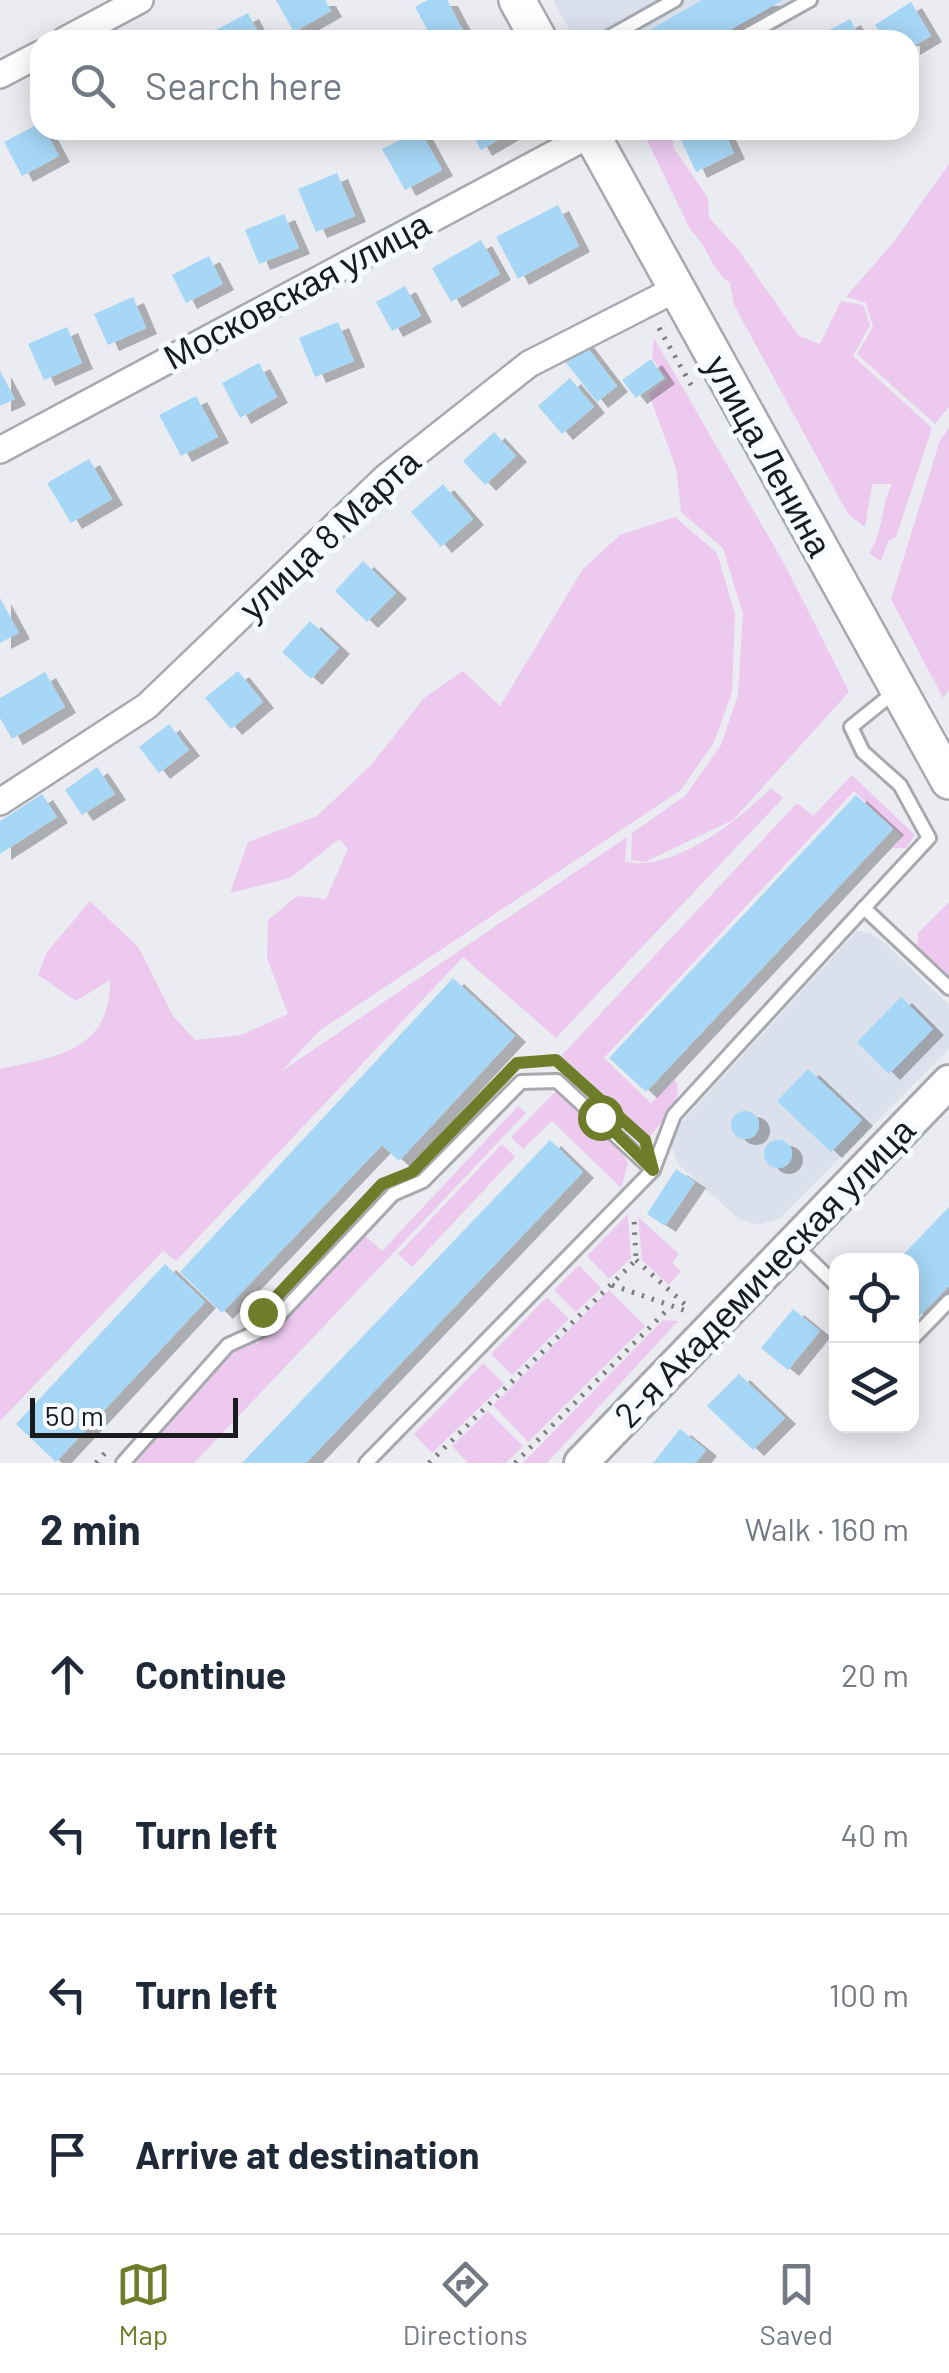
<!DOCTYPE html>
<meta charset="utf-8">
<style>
:root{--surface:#fff;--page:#f6f6f7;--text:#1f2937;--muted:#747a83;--line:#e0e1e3;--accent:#6e7d2a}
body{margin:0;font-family:Barlow,sans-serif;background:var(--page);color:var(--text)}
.controls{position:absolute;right:30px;bottom:30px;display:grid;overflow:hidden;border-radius:20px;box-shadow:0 5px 25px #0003}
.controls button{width:90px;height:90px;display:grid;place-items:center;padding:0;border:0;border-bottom:2px solid var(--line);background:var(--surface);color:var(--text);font:50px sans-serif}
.scale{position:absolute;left:30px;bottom:25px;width:208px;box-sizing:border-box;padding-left:10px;border:5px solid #1a1b1d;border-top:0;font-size:28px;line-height:35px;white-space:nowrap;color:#1a1b1d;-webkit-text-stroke:8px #f7faff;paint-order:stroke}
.stop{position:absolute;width:30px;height:30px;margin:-22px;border:8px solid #6e7d2a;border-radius:50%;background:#fff}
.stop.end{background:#6e7d2a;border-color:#fff;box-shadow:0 2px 10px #0008}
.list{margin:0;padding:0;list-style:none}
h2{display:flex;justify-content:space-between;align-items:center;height:130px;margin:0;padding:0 40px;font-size:42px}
h2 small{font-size:32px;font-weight:400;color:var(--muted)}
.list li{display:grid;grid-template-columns:65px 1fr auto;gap:30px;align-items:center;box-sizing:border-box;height:160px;padding:0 40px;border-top:2px solid var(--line)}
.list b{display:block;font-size:38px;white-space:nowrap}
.list em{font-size:32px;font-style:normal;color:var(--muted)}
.icon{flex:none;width:55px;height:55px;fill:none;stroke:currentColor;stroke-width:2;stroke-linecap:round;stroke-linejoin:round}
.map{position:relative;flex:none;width:949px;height:1463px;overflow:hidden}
.search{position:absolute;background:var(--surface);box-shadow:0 5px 25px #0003;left:30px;right:30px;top:30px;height:110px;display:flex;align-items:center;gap:25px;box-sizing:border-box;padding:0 35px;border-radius:30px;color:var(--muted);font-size:38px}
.sheet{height:770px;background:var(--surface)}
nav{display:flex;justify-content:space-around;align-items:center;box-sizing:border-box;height:140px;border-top:2px solid var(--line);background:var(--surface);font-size:28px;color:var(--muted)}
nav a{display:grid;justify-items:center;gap:5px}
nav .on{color:var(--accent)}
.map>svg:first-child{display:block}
.built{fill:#dae0ec}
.green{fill:#edc9ef}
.building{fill:#a6d7f6;filter:url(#shadow)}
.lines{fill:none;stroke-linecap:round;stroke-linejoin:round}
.service-casing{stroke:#a7a9ae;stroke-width:18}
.minor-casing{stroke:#a7a9ae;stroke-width:30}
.tertiary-casing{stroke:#a7a9ae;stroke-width:38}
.secondary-casing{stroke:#a7a9ae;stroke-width:40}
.path{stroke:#7c7d81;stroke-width:5;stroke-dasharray:2.5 8;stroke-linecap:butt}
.service{stroke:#fff;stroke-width:12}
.minor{stroke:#fff;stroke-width:25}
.tertiary{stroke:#fff;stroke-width:32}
.secondary{stroke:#fff;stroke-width:35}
.route{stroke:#6e7d2a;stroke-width:12}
.labels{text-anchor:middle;stroke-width:10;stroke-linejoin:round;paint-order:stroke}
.street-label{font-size:35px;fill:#1a1b1d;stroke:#f7faff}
</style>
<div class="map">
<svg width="949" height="1463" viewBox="0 0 949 1463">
<defs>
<filter id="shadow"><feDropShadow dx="11" dy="6" stdDeviation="0" flood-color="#0004"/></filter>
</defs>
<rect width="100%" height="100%" fill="#eaecf1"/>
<g class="built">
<polygon points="553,0 791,0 717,40 575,40"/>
<polygon points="857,931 870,933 886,944 949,1005 949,1049 779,1219 758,1225 739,1219 678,1164 672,1148 675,1129"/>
</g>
<g class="green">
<path d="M642,130H674L673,147L708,198L709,218L737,248L799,336L820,344L841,301L863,305L870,325L853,356L932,428L896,537L889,540L881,561L869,553C884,532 880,507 892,484H872L865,527L848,514L734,305L730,283C710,269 709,247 691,231Z"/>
<polygon points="949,164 949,407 935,424 857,354 873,327 866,303 846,297 896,239"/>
<polygon points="654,338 785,565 849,692 733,820 645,862 631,860 632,833 685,796 721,745 738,695 743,614 723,548 681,512 676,468 649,394 667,379 652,358"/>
<polygon points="949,428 949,690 943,698 891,599 940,440"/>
<path d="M675,517L717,553L735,614L732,692L714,742L681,790L319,1031L282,1071L627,837L625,862C674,872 738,821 771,788L783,798L556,1038L463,957L176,1261L163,1251L0,1421V1069C54,1057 111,1052 110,980L76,1001L38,975L47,952L90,901L139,948L173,1016L195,1040L241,1035L288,1014L267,958L268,920L297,896L326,899L348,849L339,839L290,878L230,893L248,842L317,816L372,764L424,698L463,671L500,706L583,569L620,535Z"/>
<path d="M852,775L915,835L906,848H893L902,836L854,791L604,1058L651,1103L675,1079C685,1101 663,1119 650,1137L561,1056L797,803L813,816Z"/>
<polygon points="949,902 949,984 917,946 918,933"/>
<polygon points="556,1091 622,1152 628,1163 621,1188 552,1121 523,1149 511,1137"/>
<polygon points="518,1106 526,1113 194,1463 126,1463 246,1335 257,1344 363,1234 382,1251"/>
<polygon points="502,1144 515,1157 412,1267 398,1254"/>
<polygon points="628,1214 631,1258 609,1279 587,1256"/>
<polygon points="638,1217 679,1254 672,1263 681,1271 669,1285 642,1260"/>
<polygon points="579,1265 601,1288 576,1312 554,1290"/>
<polygon points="609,1290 645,1326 528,1442 493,1405"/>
<polygon points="547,1297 569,1319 512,1375 491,1354"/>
<polygon points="663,1320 678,1321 547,1463 523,1463"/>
<polygon points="483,1363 504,1384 432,1453 414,1434"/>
<polygon points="488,1411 523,1446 506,1463 468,1463 452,1446"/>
</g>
<g class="building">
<polygon points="276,0 325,0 331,11 294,32"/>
<polygon points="428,0 447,0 468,40 433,40 415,7"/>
<polygon points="702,0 783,0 712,40 632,40"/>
<polygon points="911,2 931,36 909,49 909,40 885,40 875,25"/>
<polygon points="248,13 262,40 197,40"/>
<polygon points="850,19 861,40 825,40 822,34"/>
<polygon points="40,123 40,130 45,130 59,156 22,176 4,142"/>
<polygon points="420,130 442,170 405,190 382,149"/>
<polygon points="470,130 515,130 481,150"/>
<polygon points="701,130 723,130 734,153 696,172 681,140"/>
<polygon points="337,173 355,216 316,232 298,189"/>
<polygon points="558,205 579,246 518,279 496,237"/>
<polygon points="284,214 299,248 259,264 245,230"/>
<polygon points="481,240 500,274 451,302 432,268"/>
<polygon points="209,256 223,284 186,303 172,275"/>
<polygon points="405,286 421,316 392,331 376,302"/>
<polygon points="133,297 146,328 108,345 94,314"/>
<polygon points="338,322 354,361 315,377 299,338"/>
<polygon points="67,327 82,363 44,380 28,344"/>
<polygon points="581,339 617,386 597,402 561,356"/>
<polygon points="651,359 664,378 636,398 622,380"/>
<polygon points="259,363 277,397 240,418 222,383"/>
<polygon points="0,371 15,399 0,406"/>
<polygon points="570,378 594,407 562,434 538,406"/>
<polygon points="196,396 218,437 181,456 159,415"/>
<polygon points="494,432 516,456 485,485 463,461"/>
<polygon points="89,459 112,499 71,523 47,483"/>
<polygon points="443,484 473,519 441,547 411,512"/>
<polygon points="363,561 396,593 367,622 335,591"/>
<polygon points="0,598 19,633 0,643"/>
<polygon points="310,621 339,648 311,679 282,652"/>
<polygon points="238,671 263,702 231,729 205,698"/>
<polygon points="45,672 65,707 12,739 0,718 0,698"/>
<polygon points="169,724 189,750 159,773 139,747"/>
<polygon points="97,767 115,794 82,815 65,790"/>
<polygon points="42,794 57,817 0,854 0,821"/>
<polygon points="856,795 893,829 646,1092 609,1058"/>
<polygon points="453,978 515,1036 399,1161 382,1145 222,1313 180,1272"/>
<polygon points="901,997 933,1029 889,1074 857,1042"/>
<polygon points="808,1069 862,1120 831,1152 777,1101"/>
<circle cx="745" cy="1125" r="14"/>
<polygon points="550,1140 583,1172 306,1463 242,1463"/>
<circle cx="778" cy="1154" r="14"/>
<polygon points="676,1169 695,1182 665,1226 647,1214"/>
<polygon points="949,1207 949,1286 915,1321 912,1318 912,1260 898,1260"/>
<polygon points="165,1264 205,1302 56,1462 16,1424"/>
<polygon points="793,1309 820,1331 788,1370 761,1348"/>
<polygon points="739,1374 785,1418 753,1450 707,1406"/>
<polygon points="680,1429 706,1450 696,1463 653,1463"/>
</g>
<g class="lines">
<defs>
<g id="service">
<polyline points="604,40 675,0"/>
<polyline points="738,40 810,0"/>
<polyline points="864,908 929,838 900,785 863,752 851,727 897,690"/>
<polyline points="795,1245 836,1285"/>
<polyline points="912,1339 949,1301"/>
<polyline points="123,1463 228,1345 268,1327 393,1194 423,1181 521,1082 557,1081 653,1170"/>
<polyline points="366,1463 653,1170 674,1115 864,908 949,988"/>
</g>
<g id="minor">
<polyline points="65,40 140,0"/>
<polyline points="0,75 40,54"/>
<polyline points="0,450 591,134"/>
<polyline points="0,802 147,706 386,477 529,364 674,290"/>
</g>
<polyline id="tertiary" points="581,1463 949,1082"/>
<g id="secondary">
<polyline points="517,0 539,40"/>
<polyline points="589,130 949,781"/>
</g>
</defs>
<use href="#service" class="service-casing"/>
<use href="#minor" class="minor-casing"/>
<use href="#tertiary" class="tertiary-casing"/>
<use href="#secondary" class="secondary-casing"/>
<g class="path">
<polyline points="659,328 695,392"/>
<polyline points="636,1260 690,1309"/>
<polyline points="612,1285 689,1312"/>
<polyline points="96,1463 105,1453"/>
<polyline points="429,1463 636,1260 634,1219"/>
<polyline points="515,1463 669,1308"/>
</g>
<use href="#service" class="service"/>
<use href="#minor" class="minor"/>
<use href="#tertiary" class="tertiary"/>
<use href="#secondary" class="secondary"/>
</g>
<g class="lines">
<polyline class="route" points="262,1312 382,1184 412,1172 517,1063 556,1060 645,1140 653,1170 600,1117"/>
</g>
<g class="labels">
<g class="street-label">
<text transform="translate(297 291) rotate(-28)" y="12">Московская улица</text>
<text transform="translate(768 456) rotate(61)" y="12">улица Ленина</text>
<text transform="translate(330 535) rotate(-43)" y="12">улица 8 Марта</text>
<text transform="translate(765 1273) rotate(-46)" y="12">2-я Академическая улица</text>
</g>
</g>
</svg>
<div class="controls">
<button><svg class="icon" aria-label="locate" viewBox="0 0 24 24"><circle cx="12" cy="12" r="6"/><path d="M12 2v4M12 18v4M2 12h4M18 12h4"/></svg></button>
<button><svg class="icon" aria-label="layers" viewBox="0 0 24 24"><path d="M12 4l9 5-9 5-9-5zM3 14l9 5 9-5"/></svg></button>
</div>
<div class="scale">50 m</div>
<div class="stop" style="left:600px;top:1117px"></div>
<div class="stop end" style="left:262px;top:1312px"></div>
<div class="search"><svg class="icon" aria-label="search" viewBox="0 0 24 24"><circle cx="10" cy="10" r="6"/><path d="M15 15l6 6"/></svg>Search here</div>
</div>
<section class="sheet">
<h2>2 min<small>Walk · 160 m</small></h2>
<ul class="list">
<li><svg class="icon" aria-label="ahead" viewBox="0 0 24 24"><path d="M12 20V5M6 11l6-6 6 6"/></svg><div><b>Continue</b></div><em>20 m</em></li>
<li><svg class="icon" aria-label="left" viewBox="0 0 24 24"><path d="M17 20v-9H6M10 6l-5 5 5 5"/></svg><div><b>Turn left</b></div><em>40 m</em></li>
<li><svg class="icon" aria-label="left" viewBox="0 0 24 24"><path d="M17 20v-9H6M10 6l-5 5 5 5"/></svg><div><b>Turn left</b></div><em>100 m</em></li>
<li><svg class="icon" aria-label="arrive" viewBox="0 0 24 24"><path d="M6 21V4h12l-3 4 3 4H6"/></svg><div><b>Arrive at destination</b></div></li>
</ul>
</section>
<nav>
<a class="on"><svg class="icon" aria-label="map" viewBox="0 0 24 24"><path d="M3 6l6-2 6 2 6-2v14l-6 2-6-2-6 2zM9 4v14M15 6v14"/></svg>Map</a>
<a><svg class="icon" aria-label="directions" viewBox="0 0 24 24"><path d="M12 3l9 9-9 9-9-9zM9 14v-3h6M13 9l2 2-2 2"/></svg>Directions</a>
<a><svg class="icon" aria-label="saved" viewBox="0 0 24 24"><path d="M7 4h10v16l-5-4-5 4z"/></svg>Saved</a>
</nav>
